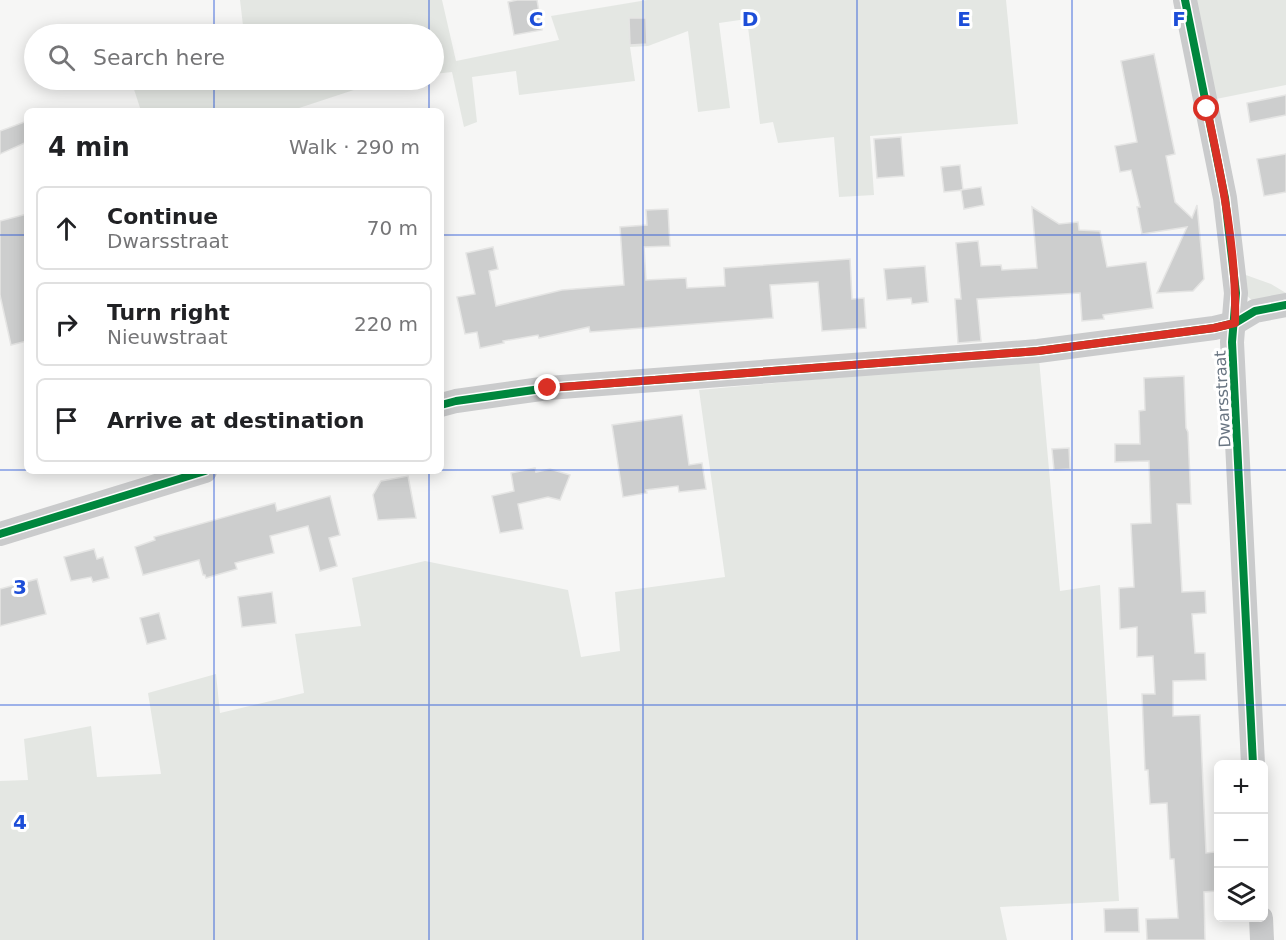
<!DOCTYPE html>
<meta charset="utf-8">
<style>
:root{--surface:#fff;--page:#f6f6f6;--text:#202124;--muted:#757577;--line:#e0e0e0}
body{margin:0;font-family:"DejaVu Sans",sans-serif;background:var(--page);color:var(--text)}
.controls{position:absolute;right:18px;bottom:18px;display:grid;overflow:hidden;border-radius:9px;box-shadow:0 3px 15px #0003}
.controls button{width:54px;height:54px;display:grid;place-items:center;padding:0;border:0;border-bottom:2px solid var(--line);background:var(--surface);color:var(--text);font:30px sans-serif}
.stop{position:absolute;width:18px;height:18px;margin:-14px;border:4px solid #d93025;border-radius:50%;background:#fff}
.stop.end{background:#d93025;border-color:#fff;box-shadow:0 2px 6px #0008}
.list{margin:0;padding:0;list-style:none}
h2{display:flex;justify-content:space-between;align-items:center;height:78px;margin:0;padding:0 24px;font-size:26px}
h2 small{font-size:20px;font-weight:400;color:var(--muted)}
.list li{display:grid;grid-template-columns:39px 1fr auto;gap:18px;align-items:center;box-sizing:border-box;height:84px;margin:0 12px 12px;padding:0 12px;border:2px solid var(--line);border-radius:9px}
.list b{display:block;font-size:22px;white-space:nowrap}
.list p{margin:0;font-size:20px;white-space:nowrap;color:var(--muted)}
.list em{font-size:20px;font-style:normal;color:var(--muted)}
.icon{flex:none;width:33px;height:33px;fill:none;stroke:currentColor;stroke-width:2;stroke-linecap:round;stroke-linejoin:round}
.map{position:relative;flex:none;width:1286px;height:940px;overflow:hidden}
.search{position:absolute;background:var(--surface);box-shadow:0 3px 15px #0003;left:24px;top:24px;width:420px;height:66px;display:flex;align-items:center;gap:15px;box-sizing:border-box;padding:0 21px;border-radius:33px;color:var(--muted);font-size:22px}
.panel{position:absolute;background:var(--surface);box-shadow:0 3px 15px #0003;left:24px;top:108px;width:420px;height:366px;border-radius:9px}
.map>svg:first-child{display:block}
.green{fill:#e4e7e3}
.building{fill:#cdcece;stroke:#e5e5e4;stroke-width:1.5}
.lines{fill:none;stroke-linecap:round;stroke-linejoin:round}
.minor{stroke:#cacbcc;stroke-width:24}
.cycleway-casing{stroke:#fff;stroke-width:11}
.cycleway{stroke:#00873e;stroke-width:8}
.route{stroke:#d93025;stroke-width:8}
.grid{fill:none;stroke:#1d4ed8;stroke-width:1.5;stroke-opacity:0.55}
.labels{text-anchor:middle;stroke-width:6;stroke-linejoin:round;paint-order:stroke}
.street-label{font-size:16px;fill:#697582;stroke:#fff}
.grid-label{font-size:20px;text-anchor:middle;font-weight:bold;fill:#1d4ed8;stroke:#fff;stroke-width:6;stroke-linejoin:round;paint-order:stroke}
</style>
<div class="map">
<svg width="1286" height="940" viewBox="0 0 1286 940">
<rect width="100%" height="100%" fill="#f6f6f5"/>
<g class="green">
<polygon points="240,0 442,0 456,61 559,40 551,16 647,0 1006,0 1018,124 870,136 874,195 839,197 834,137 778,143 773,122 760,124 747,19 719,23 730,108 698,112 688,31 648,46 630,47 635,81 519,95 516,71 472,77 477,122 464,127 452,72 434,74 434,34 244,34"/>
<polygon points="1190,0 1286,0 1286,85 1211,100"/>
<polygon points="131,80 395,80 381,81 290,111 141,111"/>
<polygon points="1243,274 1271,284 1286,293 1286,298 1253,301 1246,295"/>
<polygon points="1039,359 1060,591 1100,585 1119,901 1000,907 1007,940 0,940 0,781 28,780 24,739 91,726 97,777 161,774 148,693 216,674 220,713 304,693 295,634 361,626 352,578 425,561 568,590 581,657 620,651 615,592 725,577 699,390"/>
</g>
<g class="building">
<polygon points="517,0 537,0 542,30 514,35 508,2"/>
<polygon points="629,18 646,18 647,44 630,45"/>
<polygon points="1154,54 1175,154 1166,156 1175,202 1192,218 1197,205 1204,279 1193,291 1157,293 1187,227 1142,234 1137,207 1140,207 1131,170 1120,172 1115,146 1137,142 1121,61"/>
<polygon points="1286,95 1286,115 1250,122 1247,103"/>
<polygon points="27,121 27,142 0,154 0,131"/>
<polygon points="901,137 904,176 877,178 874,139"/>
<polygon points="1286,154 1286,192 1264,196 1257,159"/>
<polygon points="960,165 963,190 944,192 941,167"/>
<polygon points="981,187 984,205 964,209 961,190"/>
<polygon points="1032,207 1059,224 1078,222 1079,230 1100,231 1107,267 1146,262 1153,308 1103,315 1104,319 1082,321 1080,293 977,299 981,341 958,343 955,299 961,299 956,243 978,241 981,266 1001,265 1002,270 1037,268"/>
<polygon points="668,209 670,246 644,247 646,280 686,278 687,288 725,286 724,268 850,259 852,299 864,298 866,328 822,331 818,282 770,285 773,318 590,332 589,327 539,338 538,335 503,341 504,343 480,348 477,332 465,334 457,297 475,294 466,253 493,247 498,269 489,271 496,306 562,290 624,285 620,227 647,225 646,210"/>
<polygon points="27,214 27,341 11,345 0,295 0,221"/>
<polygon points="925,266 928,302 912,304 911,298 887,300 884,269"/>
<polygon points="1184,376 1186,428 1188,432 1191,504 1177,504 1182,592 1205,591 1206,613 1192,614 1195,653 1205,653 1206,680 1173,681 1173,716 1200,715 1206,853 1215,852 1217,891 1204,892 1205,940 1147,940 1146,919 1178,918 1174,859 1170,859 1167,803 1150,804 1148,770 1145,770 1142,694 1155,694 1153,656 1137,657 1137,627 1120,629 1119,588 1134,587 1131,524 1151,523 1149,461 1115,462 1115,444 1140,444 1139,411 1145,410 1144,378"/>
<polygon points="682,415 689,465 702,463 706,489 679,492 678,486 646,490 647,493 623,497 612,425"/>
<polygon points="1069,448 1070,469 1054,470 1052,449"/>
<polygon points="535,468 536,472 550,469 570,475 560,500 548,497 518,504 523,529 500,533 492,496 514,491 511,473"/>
<polygon points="408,476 416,518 378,520 373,495 381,481"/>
<polygon points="330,496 340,535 329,538 337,566 320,571 308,526 270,536 274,553 235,563 237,569 206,578 205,575 203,575 199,560 143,575 135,547 155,540 154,537 275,503 277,511"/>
<polygon points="94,549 97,559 103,557 109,578 93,582 91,577 71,581 64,557"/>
<polygon points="37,579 46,614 0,626 0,589"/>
<polygon points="272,592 276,623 242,627 238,597"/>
<polygon points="159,613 166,639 147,644 140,618"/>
<polygon points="1138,908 1139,932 1105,932 1104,909"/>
</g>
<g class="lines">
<g class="minor">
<polyline points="1185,0 1225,198 1236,293 1232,342 1253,764"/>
<polyline points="441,405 456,401 548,388 1038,351 1214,328 1235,323 1255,311 1286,305"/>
<polyline points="0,534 205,471"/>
<polyline points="1261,918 1262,940"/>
</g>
<defs>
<g id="cycleway">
<polyline points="1185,0 1225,198 1236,293 1232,342 1253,764"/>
<polyline points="441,405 456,401 548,388 1038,351 1214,328 1235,323 1255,311 1286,305"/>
<polyline points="0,534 205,471"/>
</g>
</defs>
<use href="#cycleway" class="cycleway-casing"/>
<use href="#cycleway" class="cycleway"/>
</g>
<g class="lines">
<path class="route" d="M548,388L1038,351L1214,328L1235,323C1237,251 1222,179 1207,109"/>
</g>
<path class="grid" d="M214,0V34M429,0V34M643,0V940M857,0V940M1072,0V940M214,80V111M429,80V111M0,235H27M441,235H1286M0,470H27M441,470H1286M214,471V940M429,471V940M0,705H1286"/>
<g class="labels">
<g class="street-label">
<text transform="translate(1222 399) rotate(-93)" y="6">Dwarsstraat</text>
</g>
</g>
<g class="grid-label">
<text x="536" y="26">C</text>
<text x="750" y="26">D</text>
<text x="964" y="26">E</text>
<text x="1179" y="26">F</text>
<text x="20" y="594">3</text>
<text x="20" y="829">4</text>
</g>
</svg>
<div class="controls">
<button>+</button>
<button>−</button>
<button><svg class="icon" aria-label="layers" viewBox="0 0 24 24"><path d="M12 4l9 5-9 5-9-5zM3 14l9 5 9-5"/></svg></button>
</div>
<div class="stop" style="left:1207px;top:109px"></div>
<div class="stop end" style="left:548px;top:388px"></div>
<div class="search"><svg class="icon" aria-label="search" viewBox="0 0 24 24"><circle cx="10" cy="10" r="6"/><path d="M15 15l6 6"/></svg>Search here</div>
<section class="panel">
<h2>4 min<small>Walk · 290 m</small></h2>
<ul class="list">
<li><svg class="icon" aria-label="ahead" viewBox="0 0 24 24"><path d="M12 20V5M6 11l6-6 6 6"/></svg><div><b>Continue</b><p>Dwarsstraat</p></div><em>70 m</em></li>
<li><svg class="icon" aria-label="right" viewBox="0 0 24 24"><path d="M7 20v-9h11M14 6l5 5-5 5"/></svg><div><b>Turn right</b><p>Nieuwstraat</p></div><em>220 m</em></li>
<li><svg class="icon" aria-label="arrive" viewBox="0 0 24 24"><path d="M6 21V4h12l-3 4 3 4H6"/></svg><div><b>Arrive at destination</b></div></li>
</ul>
</section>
</div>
